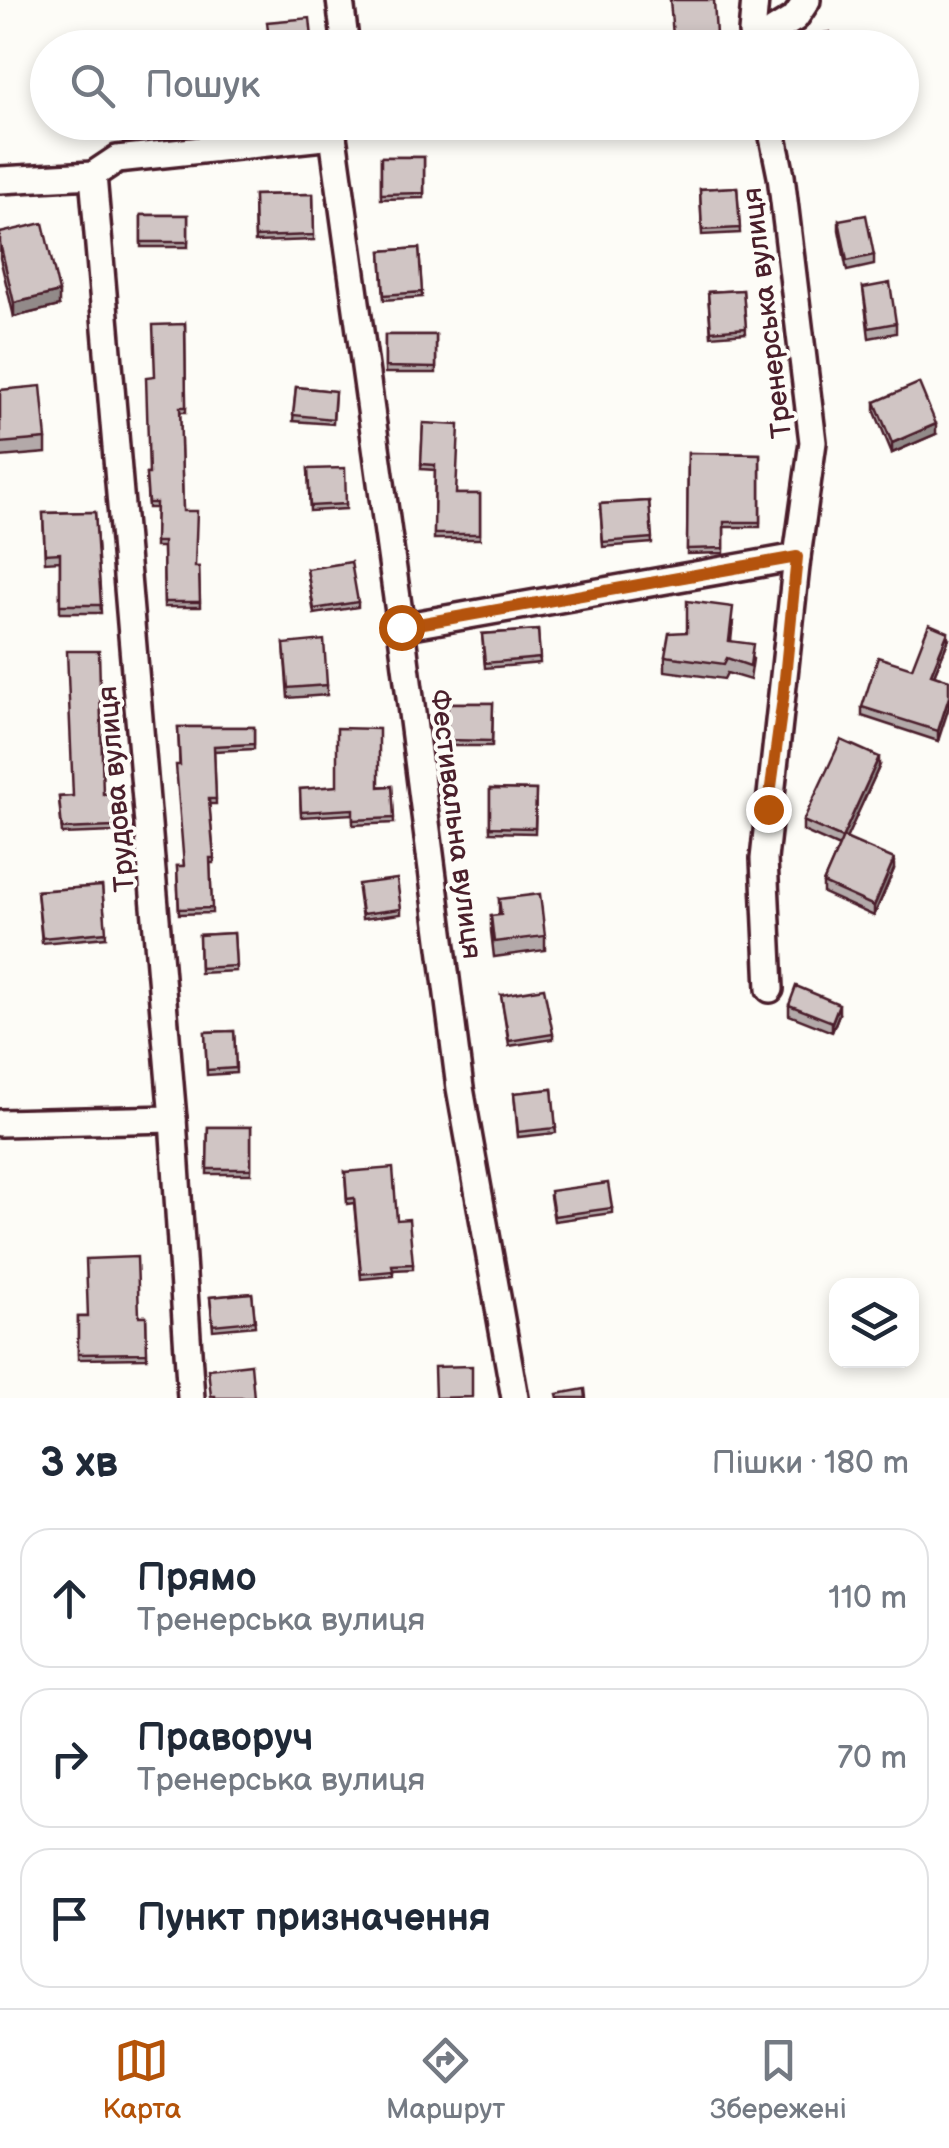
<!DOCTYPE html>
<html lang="uk">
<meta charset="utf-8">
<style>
:root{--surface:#fff;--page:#f6f6f7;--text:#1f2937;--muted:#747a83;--line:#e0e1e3;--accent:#b45309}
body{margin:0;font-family:"Balsamiq Sans",sans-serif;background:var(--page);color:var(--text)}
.controls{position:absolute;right:30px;bottom:30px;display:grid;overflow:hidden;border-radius:20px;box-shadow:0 5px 15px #0003}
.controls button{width:90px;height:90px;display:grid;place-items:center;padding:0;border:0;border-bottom:2px solid var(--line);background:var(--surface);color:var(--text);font:50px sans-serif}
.stop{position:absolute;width:30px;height:30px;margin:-22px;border:8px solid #b45309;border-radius:50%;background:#fff}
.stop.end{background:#b45309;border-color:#fff;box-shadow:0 2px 10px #0008}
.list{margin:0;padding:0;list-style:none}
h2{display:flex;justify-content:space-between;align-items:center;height:130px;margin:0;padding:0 40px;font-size:42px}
h2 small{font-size:32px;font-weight:400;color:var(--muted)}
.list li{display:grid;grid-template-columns:65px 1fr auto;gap:30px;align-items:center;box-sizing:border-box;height:140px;margin:0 20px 20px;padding:0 20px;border:2px solid var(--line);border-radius:30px}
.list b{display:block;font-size:38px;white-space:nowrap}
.list p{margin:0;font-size:32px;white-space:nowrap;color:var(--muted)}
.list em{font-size:32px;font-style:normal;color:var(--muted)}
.icon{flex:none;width:55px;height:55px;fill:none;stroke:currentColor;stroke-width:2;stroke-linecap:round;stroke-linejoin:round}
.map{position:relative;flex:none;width:949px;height:1398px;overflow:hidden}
.search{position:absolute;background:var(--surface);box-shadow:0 5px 15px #0003;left:30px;right:30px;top:30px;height:110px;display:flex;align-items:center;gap:25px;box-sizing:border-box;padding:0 35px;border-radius:55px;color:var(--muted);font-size:38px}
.sheet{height:610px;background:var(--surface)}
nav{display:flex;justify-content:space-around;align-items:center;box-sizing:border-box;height:140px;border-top:2px solid var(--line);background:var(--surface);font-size:28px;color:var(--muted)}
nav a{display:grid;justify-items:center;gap:5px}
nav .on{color:var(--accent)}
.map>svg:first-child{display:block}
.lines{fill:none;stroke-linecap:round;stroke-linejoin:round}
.minor-casing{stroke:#4a1f2b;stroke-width:32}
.minor{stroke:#fdfcf7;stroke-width:25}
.wall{fill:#b3a9a9;stroke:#4a1f2b;stroke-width:2.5}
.shaded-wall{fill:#928a89;stroke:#4a1f2b;stroke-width:2.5}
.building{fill:#d0c5c4;stroke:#4a1f2b;stroke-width:2.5}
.route{stroke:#b45309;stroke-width:12}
.labels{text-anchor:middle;stroke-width:8;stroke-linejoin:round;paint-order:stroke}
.street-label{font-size:28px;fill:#4a1f2b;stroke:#fdfcf7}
</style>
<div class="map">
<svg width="949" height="1398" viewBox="0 0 949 1398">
<rect width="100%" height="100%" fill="#fdfcf7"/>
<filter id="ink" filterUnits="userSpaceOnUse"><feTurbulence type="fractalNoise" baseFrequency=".01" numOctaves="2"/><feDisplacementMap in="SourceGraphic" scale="20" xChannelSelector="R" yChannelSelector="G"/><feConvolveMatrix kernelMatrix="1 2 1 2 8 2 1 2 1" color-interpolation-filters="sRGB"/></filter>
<g filter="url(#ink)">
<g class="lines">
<defs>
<g id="minor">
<polyline points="340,0 346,48"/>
<polyline points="754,43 795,18 807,0"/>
<polyline points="755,48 752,33 755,0"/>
<polyline points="333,136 401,627 460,1088 515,1398"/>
<polyline points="93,175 173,1119 191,1398"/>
<polyline points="0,180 93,175 117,159 333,136"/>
<polyline points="401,627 797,557 813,442 781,176 770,122"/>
<polyline points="770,989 764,859 797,557"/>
<polyline points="0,1123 173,1119"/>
</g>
</defs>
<use href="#minor" class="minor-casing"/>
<use href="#minor" class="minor"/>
</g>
<g class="wall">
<polygon points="111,122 148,122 148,125 112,129"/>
<polygon points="241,122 290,122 290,124 241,129"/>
<polygon points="381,157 424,157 424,198 381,199"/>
<polygon points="737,187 740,233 702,235 700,189"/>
<polygon points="313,194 314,240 255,242 254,195"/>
<rect x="141" y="215" width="47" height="32"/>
<polygon points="839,220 874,255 874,265 847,271 839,230"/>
<polygon points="0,233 59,306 14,317 0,258"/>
<polygon points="419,248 422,297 384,300 381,251"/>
<polygon points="863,288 896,323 896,333 869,338"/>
<polygon points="743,290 746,333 711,336 708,292"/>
<polygon points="185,324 186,412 180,412 183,511 195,567 199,567 200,607 164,607 163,547 155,547 156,508 148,508 146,474 149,474 155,376"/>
<rect x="385" y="335" width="51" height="38"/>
<polygon points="296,387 335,391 333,424 293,421"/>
<polygon points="0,390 46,439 46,453 0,457"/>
<polygon points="875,402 936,434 892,453 875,412"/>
<polygon points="423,423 456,494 480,494 480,539 434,539 435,470 421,469"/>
<polygon points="688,453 760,454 760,527 724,527 724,553 687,554"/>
<polygon points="308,469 346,504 346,509 310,511"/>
<polygon points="649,501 652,543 603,547 600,504"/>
<polygon points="95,512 101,613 60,613 60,561 45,562 43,513"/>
<polygon points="307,569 358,602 358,607 314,614"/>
<polygon points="733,622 731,641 753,659 750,680 727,673 724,679 665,671 665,656 687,632"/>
<polygon points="538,630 540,663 485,668 482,634"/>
<polygon points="948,641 934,675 949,680 938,741 862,716 862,707"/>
<polygon points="284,644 327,685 327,695 288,698"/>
<polygon points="448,703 493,703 492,746 447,746"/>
<polygon points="178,727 254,727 254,749 214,751 216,804 209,804 214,858 214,863 210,863 212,913 179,914 177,866 184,866"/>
<polygon points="879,767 846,838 894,869 874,916 823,893 823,883 839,847 803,831 803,821"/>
<polygon points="392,786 394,823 353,825 353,814 301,817 300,789"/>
<polygon points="490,789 536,790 535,833 490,832"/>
<polygon points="113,793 114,832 62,834 59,797"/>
<polygon points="102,886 106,937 42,943 37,891"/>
<polygon points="358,890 401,909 401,914 362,919"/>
<polygon points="499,899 545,936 545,950 494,957 491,931 491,916 499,915"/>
<polygon points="234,933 236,971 200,973 199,935"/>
<polygon points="501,995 553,1034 553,1039 509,1046"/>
<polygon points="789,1005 839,1014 832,1032 789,1015"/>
<polygon points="234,1031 236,1073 207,1075 205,1032"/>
<polygon points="552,1089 556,1133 518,1137 514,1093"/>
<polygon points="208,1127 251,1127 251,1174 207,1174"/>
<polygon points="345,1172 397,1220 413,1264 413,1269 393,1270 393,1276 361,1279 354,1203 347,1204"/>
<polygon points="550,1196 612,1208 612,1213 554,1221"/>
<polygon points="252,1293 255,1326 213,1330 210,1297"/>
<polygon points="146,1316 147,1358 78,1359 78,1317"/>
</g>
<g class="shaded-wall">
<polygon points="59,292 59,306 14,317 14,303"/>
<polygon points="936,424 936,434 892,453 892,443"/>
<polygon points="948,632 948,641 931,683 931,674"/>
<polygon points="949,697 949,707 938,741 938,731"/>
<polygon points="879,757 879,767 842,848 842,838"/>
<polygon points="894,859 894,869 874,916 874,906"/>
<polygon points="839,1004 839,1014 832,1032 832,1022"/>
</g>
<g class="building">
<polygon points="670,0 714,0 716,35 711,35 712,48 674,48"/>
<polygon points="310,18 313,48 270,48 267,22"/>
<polygon points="830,32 833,48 798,48 796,38"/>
<polygon points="381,157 424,157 424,193 381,194"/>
<polygon points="737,187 740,228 702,230 700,189"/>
<polygon points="313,194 314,235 255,237 254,195"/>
<rect x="141" y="215" width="47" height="27"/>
<polygon points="866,215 874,255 847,261 839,220"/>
<polygon points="43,223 59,292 14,303 0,243 0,233"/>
<polygon points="419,248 422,292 384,295 381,251"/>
<polygon points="890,283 896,323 869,328 863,288"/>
<polygon points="743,290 746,328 711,331 708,292"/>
<polygon points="185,324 186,407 180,407 183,511 197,511 195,567 199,567 200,602 164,602 163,542 155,542 156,503 148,503 146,474 149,474 146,377 155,376 153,325"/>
<polygon points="385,335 436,335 436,368 385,367"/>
<polygon points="919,383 936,424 892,443 875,402"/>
<polygon points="41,386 46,439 0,443 0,390"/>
<polygon points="296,387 335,391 333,419 293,415"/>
<polygon points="423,423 459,425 456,494 480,494 480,534 434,534 435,465 421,464"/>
<polygon points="688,453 760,454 760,522 724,522 724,548 687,549"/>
<polygon points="345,468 346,504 310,506 308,469"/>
<polygon points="649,501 652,538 603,542 600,504"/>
<polygon points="95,512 101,605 60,605 60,553 45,554 43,513"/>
<polygon points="351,562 358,602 314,609 307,569"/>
<polygon points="687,601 733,607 729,641 753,644 750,666 727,658 724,664 665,656 669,633 687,632"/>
<polygon points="929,624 948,632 931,674 949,680 949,697 938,731 862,707 878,657 912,668"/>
<polygon points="538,630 540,658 485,663 482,634"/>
<polygon points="324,640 327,685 288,688 284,644"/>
<polygon points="67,651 99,651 103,794 113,793 114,827 62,829 59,797 73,796"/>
<polygon points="448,703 493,703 492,741 447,740"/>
<polygon points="178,727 254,727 254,744 214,746 216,799 209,799 214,858 210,858 212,908 179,909 177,866 184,866 176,765 180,765"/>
<polygon points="337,728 379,729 379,787 392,786 394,818 353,820 353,809 301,812 300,789 337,786"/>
<polygon points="841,740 879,757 842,838 803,821"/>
<polygon points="490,789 536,790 535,828 490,827"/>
<polygon points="843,837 894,859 874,906 823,883"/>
<polygon points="397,879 401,909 362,914 358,884"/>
<polygon points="102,886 106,932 42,938 37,891"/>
<polygon points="540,894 545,936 494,942 491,916 501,915 499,899"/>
<polygon points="234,933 236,966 200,968 199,935"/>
<polygon points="796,986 839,1004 832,1022 789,1005"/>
<polygon points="544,988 553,1034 509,1041 501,995"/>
<polygon points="234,1031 236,1068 207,1070 205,1032"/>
<polygon points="552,1089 556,1128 518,1132 514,1093"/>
<polygon points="208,1127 251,1127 251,1169 207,1169"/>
<polygon points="393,1168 397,1220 409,1219 413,1264 392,1265 393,1271 361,1274 354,1198 347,1199 345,1172"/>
<polygon points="608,1183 612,1208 554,1216 550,1191"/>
<polygon points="137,1257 139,1316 146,1316 147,1353 78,1354 78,1317 88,1317 86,1259"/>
<polygon points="252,1293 255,1321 213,1325 210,1297"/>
<polygon points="251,1364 254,1398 215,1398 215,1396 211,1396 208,1369"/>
<polygon points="472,1366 472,1397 435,1398 434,1367"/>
<polygon points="585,1389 586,1398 558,1398 557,1394"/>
</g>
</g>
<g class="lines" filter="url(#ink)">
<polyline class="route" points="401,627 797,557 783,698 768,809"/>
</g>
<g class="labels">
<g class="street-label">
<text transform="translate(766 313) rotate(-97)" y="10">Тренерська вулиця</text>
<text transform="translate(115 789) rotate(-95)" y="10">Трудова вулиця</text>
<text transform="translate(457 824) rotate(83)" y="10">Фестивальна вулиця</text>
</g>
</g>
</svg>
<div class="controls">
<button><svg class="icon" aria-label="layers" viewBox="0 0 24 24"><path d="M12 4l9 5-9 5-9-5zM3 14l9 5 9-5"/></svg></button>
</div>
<div class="stop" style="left:401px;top:627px"></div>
<div class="stop end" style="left:768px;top:809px"></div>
<div class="search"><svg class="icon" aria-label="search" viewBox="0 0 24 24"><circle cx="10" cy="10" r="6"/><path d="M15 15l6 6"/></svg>Пошук</div>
</div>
<section class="sheet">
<h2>3 хв<small>Пішки · 180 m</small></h2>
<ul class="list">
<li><svg class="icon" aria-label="ahead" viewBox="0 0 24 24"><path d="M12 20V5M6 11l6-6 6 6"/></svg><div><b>Прямо</b><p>Тренерська вулиця</p></div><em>110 m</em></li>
<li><svg class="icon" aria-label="right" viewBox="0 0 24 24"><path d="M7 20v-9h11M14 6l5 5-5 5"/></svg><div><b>Праворуч</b><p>Тренерська вулиця</p></div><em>70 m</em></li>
<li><svg class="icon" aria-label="arrive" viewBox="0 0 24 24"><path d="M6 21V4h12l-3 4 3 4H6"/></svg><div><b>Пункт призначення</b></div></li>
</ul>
</section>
<nav>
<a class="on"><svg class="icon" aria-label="map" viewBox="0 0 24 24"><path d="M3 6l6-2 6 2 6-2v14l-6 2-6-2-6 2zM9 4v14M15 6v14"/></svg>Карта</a>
<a><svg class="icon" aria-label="directions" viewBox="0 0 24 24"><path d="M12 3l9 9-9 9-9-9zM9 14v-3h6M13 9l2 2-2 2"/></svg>Маршрут</a>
<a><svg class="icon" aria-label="saved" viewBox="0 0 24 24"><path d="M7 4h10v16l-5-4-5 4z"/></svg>Збережені</a>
</nav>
